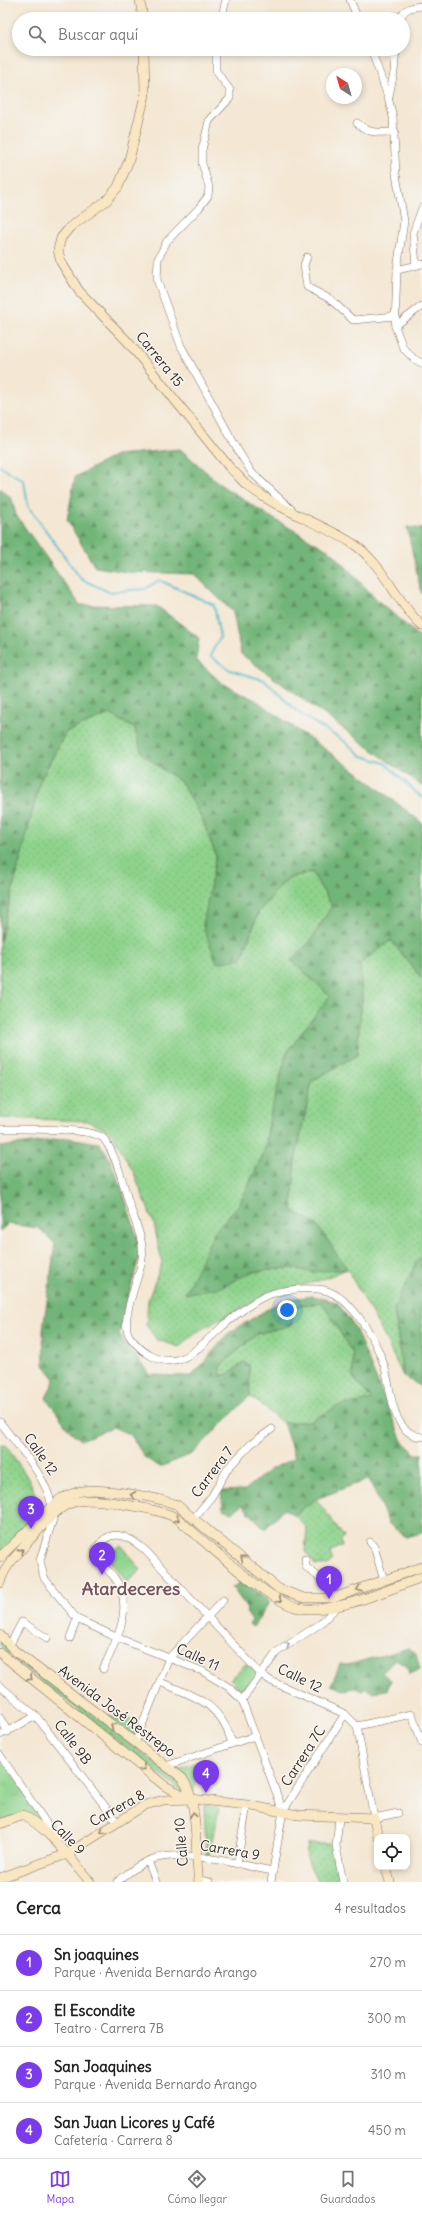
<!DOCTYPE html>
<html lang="es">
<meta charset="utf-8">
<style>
:root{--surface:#fff;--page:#f6f6f6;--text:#222;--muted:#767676;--line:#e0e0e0;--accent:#7c3aed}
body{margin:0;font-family:Delius,sans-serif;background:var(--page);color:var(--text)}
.controls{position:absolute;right:12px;bottom:12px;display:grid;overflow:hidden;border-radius:8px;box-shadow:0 2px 6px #0003}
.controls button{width:36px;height:36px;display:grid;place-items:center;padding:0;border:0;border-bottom:1px solid var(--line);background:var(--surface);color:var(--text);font:20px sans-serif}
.compass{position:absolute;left:326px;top:68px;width:36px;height:36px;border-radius:50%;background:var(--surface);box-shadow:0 2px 6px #0003;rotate:323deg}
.you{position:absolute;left:287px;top:1310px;width:14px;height:14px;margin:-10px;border:3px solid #fff;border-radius:50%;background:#1a73e8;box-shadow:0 0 0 6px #1a73e833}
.badge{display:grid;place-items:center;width:26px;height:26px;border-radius:50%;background:var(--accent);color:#fff;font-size:13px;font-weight:700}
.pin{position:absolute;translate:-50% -33px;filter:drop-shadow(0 1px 2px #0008)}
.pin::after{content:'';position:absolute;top:21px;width:14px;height:12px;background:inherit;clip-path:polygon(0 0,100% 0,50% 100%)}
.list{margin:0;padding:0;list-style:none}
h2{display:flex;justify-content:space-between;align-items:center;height:52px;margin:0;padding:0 16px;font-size:17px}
h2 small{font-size:13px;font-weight:400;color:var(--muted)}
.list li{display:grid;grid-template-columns:26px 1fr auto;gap:12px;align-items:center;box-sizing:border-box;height:56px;padding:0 16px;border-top:1px solid var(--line)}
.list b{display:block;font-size:15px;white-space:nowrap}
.list p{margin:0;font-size:13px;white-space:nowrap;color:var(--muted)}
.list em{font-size:13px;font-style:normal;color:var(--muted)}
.icon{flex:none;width:22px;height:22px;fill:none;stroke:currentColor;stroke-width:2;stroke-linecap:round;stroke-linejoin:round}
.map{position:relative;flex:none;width:422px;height:1882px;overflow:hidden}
.search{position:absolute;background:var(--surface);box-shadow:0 2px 6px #0003;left:12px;right:12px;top:12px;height:44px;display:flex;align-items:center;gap:10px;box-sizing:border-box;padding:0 14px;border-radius:22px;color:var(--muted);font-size:15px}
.sheet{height:276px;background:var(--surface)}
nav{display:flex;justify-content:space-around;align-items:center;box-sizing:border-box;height:56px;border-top:1px solid var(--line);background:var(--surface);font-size:11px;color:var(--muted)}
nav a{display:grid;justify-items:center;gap:2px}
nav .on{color:var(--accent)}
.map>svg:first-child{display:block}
.grass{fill:url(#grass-dots);stroke:#647e55}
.forest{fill:url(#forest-firs);stroke:#56704b}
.park{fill:url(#park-tufts);stroke:#647e55}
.pitch{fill:#8ed38c;stroke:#647e55}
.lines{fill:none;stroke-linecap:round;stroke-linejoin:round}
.stream{stroke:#52bcce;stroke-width:2}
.street-casing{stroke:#7c6c5d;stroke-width:8}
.secondary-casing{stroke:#7c6c5d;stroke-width:10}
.street{stroke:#fff;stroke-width:7}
.secondary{stroke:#f9e7c3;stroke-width:9}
.oneway{stroke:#9a8870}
.oneway2{stroke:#a79f9a}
.labels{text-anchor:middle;stroke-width:3;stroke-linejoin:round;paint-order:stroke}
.street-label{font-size:14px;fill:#3b2a1e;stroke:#f6f6f2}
.district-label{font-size:18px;font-weight:bold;fill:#77535c;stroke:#f6f6f2}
</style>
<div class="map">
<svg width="422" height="1882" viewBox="0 0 422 1882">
<defs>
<pattern id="grass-dots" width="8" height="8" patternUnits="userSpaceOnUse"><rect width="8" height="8" fill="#8ed38c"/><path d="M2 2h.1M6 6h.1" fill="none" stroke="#7bb578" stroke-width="1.8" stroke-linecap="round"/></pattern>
<pattern id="forest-firs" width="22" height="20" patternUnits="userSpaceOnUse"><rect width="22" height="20" fill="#72b578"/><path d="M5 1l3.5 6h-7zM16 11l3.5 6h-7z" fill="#5f9362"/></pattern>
<pattern id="park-tufts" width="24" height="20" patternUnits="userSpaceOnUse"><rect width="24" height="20" fill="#8ed38c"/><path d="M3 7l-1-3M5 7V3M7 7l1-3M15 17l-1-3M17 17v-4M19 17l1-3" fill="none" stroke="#7bb578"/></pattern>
</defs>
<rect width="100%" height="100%" fill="#f6f6f2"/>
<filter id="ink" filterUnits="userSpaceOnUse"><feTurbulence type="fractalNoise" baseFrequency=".025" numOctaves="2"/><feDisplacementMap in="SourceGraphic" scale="8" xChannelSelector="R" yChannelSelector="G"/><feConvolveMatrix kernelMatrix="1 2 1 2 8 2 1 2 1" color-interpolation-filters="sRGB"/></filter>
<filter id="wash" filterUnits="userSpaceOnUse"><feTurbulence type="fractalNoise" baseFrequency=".012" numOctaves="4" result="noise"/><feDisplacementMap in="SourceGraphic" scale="16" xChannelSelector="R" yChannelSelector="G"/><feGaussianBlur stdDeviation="0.9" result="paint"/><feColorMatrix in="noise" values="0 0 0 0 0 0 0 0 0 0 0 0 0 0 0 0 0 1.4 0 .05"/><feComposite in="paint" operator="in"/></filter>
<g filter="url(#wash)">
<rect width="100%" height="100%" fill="#f4e7d3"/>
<g class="grass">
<polygon points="110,714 135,729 142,754 182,783 203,821 216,856 203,926 242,958 259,911 288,878 312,872 332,906 309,943 291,960 330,996 287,1052 271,1112 264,1152 240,1203 214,1233 222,1287 251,1272 288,1268 313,1272 317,1225 292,1210 295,1161 312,1081 357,1055 362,998 360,964 391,940 422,979 422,1257 417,1261 394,1308 403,1376 380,1328 347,1269 318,1281 270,1294 200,1330 179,1347 157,1340 146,1325 148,1300 162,1263 154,1224 134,1173 111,1132 87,1121 0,1118 0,941 40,781 66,732"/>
<polygon points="322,1302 353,1354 353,1377 372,1400 311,1421 283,1423 250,1396 249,1365 243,1362 228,1374 220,1376 220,1366 257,1334 291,1325 297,1307"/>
<path d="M0,1444L6,1446C20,1467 39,1487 38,1514L0,1553Z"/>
<polygon points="316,1499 344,1537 341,1540 342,1546 330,1552 332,1560 328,1565 315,1565 305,1551 307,1528 294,1515"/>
<polygon points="0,1639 13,1653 190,1790 185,1794 16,1661 0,1646"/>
<polygon points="308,1844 334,1844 341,1882 317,1882 306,1856"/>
</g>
<g class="forest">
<polygon points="180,449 221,485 269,516 333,553 376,599 422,639 422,786 241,654 233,612 194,574 128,572 95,567 67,520 75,477 116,455"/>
<polygon points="0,488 12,499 16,515 80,605 157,606 199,638 196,660 222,683 257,701 364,777 422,823 422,979 391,940 360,964 362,998 357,1055 312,1081 295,1161 292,1210 317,1225 347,1269 313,1272 288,1268 251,1272 222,1287 185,1294 214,1233 240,1203 264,1153 271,1112 287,1052 330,996 291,960 309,943 332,906 312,872 288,878 259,911 242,958 217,963 203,926 216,856 203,821 182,783 142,754 135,729 110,714 66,732 40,781 0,941"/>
<polygon points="407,527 422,529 422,594 421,592"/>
<polygon points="68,1138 99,1143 107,1153 122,1189 141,1249 119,1335 150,1375 192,1376 229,1333 282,1300 313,1296 337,1302 355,1328 402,1441 416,1454 422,1454 422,1533 406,1537 389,1524 369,1479 316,1499 294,1515 284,1509 265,1529 242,1505 233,1512 223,1509 221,1491 245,1490 271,1469 295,1458 283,1423 311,1421 340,1405 372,1400 353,1377 353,1354 322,1302 297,1307 291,1325 257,1334 220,1366 220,1376 228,1374 244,1362 249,1365 250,1396 192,1454 160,1467 144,1457 131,1435 113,1427 81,1440 70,1431 46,1398 55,1379 44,1365 43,1329 55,1244 39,1228 8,1224 0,1231 0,1147"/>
<polygon points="422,1257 422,1387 403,1376 394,1308 417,1261"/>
<polygon points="239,1577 270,1601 253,1627 249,1624 252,1621 246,1612 247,1608 232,1587 239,1584"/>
<polygon points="409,1648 416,1654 420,1669 409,1674 407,1666 396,1659 382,1673 391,1680 387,1690 372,1692 366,1688 362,1691 355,1688 343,1690 331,1685 340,1664 347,1665"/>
</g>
<g class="park">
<polygon points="247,1663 257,1674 242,1691 230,1679"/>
<polygon points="109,1715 121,1721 123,1717 140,1724 135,1737 108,1717"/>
<polygon points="0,1755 67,1854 23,1814 0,1820"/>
<polygon points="196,1763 198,1776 191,1799 176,1770"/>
<polygon points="204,1805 219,1808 209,1855 206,1855"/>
</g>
<polygon class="pitch" points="121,1545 141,1570 127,1582 107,1557"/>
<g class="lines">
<polyline class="stream" points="0,466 24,481 28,506 81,579 109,592 145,589 159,580 214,605 220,637 210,656 230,670 264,680 300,714 344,741 362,756 385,763 422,798"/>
</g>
</g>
<g filter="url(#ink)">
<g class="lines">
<defs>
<g id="street">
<polyline points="350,0 358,19"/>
<polyline points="221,19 226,0"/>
<path d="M400,19C404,8 411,7 422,6"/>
<polyline points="216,49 216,71 230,90 230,98 209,121 202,150 202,163 209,187 208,196 199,208 167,241 158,259 157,280 181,346 237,449 252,473 293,511"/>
<polyline points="371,49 388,97 393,117 396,174 404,221 397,270 395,326 403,348 414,359 422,363"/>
<polyline points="389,96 394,72 396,49"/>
<path d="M357,123C371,135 377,132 395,132"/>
<polyline points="307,257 304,265 307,287 330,299 353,320 396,316"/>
<polyline points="416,265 413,233 422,208"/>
<polyline points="397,270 422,264"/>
<polyline points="395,326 422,306"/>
<path d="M0,1129C17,1129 95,1127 104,1139C115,1153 123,1182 128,1200C133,1218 145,1240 142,1259C140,1278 118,1321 130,1337C142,1353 160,1365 180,1359C194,1355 212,1335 223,1326C234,1316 257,1298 271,1294C286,1289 303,1288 318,1289C349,1291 375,1338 384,1365C390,1383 390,1405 399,1421C404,1430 411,1436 422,1437"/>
<path d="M0,1422C19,1448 45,1474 52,1506"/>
<polyline points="55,1513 40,1560 44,1578 77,1619 118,1638 202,1671 227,1686 242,1700 283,1811 271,1882"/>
<polyline points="194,1518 212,1496 228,1468 251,1444 272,1429"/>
<polyline points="370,1542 374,1547 384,1580"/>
<polyline points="305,1559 306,1567 326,1583 333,1598"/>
<polyline points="70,1638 77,1619"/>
<polyline points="9,1646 22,1622 47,1638"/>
<path d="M103,1669C116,1641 136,1606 114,1577C106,1567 98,1563 95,1550C110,1526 127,1535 145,1550L260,1673L271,1681L345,1714L357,1726L374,1818L398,1813"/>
<path d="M160,1682C195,1697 220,1702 232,1743"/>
<polyline points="0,1686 36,1716 117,1822"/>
<polyline points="242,1700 277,1652 320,1624 338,1606"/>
<polyline points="0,1718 8,1732"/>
<polyline points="357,1726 412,1714 422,1743"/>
<polyline points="0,1735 36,1716"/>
<polyline points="135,1743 169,1658 223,1600"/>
<polyline points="0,1755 57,1839"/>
<polyline points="166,1766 255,1736"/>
<polyline points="283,1811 345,1714"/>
<polyline points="339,1818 336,1846 343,1882"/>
<polyline points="148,1861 156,1882"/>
<polyline points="237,1864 247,1805"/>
<polyline points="199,1880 209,1882"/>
<path d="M117,1882C126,1875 137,1865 148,1861C181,1847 239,1865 273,1871"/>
</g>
<g id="secondary">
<polyline points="140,0 143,19"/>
<path d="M144,49L145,95L129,160L118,187L106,201L70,227L61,238L58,250L61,262L79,291L128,342L230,468C236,473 241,480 247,485C278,510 318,522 352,543C384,564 395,601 422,626"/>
<path d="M0,1557L60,1499C67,1496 74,1492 83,1491C102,1488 159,1497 177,1505L279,1589L304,1598H333L422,1567"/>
<path d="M0,1583C3,1568 17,1555 27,1543C63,1503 66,1494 122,1504C138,1507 155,1509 170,1515L178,1519C203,1540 271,1604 299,1608C337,1614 387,1590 422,1577"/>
<path d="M0,1635L15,1651L182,1778C200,1803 194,1851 199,1882"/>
<polyline points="0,1653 165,1786 189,1798"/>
<path d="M0,1824L23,1815C50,1830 71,1859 90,1882"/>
<polyline points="386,1867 390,1882"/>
<polyline points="0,1878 67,1854 145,1805 164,1800 191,1799 247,1805 298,1815 374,1818 378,1837"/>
</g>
</defs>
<use href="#street" class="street-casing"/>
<use href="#secondary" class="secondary-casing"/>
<use href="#street" class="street"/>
<use href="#secondary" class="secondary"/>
</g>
<defs><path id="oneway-chevron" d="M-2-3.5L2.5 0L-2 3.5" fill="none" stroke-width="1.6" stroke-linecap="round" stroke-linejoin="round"/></defs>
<g class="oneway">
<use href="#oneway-chevron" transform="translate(133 1495) rotate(-172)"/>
<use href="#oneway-chevron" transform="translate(177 1519) rotate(33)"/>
<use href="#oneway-chevron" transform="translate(21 1551) rotate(-49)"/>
<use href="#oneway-chevron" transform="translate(243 1558) rotate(-140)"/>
<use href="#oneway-chevron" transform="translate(359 1589) rotate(161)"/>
<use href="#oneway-chevron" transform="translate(279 1600) rotate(31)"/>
<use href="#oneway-chevron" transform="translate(30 1678) rotate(39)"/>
<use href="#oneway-chevron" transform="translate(113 1726) rotate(-143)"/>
<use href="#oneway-chevron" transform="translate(143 1768) rotate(39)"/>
<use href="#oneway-chevron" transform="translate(193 1815) rotate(-99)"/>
<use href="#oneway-chevron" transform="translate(103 1831) rotate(147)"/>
</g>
<use class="oneway2" href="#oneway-chevron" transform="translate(287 1645) rotate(-33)"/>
</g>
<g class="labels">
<g class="street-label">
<text transform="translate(160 359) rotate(51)" y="5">Carrera 15</text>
<text transform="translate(41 1454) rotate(55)" y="5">Calle 12</text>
<text transform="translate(212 1472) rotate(-53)" y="5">Carrera 7</text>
<text transform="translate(198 1657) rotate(25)" y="5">Calle 11</text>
<text transform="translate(300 1678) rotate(26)" y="5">Calle 12</text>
<text transform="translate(117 1711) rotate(37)" y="5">Avenida José Restrepo</text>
<text transform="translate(73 1742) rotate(53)" y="5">Calle 9B</text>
<text transform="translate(303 1756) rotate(-57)" y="5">Carrera 7C</text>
<text transform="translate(117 1808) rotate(-29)" y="5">Carrera 8</text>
<text transform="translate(68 1837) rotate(46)" y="5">Calle 9</text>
<text transform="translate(181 1842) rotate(-95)" y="5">Calle 10</text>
<text transform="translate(230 1850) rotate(10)" y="5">Carrera 9</text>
</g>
<g class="district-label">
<text x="131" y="1595">Atardeceres</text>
</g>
</g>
</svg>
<div class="controls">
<button><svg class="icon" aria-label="locate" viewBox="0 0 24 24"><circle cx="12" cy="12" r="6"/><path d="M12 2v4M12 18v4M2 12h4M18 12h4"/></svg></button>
</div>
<svg class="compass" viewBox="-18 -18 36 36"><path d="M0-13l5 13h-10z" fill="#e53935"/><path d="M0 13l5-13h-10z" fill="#767676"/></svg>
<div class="you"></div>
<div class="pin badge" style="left:329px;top:1599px">1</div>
<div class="pin badge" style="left:102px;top:1575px">2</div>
<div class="pin badge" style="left:31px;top:1529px">3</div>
<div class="pin badge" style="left:206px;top:1793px">4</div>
<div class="search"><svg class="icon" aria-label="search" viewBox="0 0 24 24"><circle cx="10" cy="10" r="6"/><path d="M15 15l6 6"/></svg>Buscar aquí</div>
</div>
<section class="sheet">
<h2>Cerca<small>4 resultados</small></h2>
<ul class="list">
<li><span class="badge">1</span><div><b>Sn joaquines</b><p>Parque · Avenida Bernardo Arango</p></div><em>270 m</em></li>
<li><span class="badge">2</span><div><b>El Escondite</b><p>Teatro · Carrera 7B</p></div><em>300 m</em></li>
<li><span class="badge">3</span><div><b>San Joaquines</b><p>Parque · Avenida Bernardo Arango</p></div><em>310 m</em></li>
<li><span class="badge">4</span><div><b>San Juan Licores y Café</b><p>Cafetería · Carrera 8</p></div><em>450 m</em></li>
</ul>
</section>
<nav>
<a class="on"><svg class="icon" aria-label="map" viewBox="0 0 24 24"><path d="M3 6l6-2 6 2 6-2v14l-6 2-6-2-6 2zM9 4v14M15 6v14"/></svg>Mapa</a>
<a><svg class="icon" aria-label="directions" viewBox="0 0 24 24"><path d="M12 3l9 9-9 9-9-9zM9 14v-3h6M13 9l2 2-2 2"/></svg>Cómo llegar</a>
<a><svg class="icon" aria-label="saved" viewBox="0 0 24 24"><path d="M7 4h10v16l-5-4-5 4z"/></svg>Guardados</a>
</nav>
